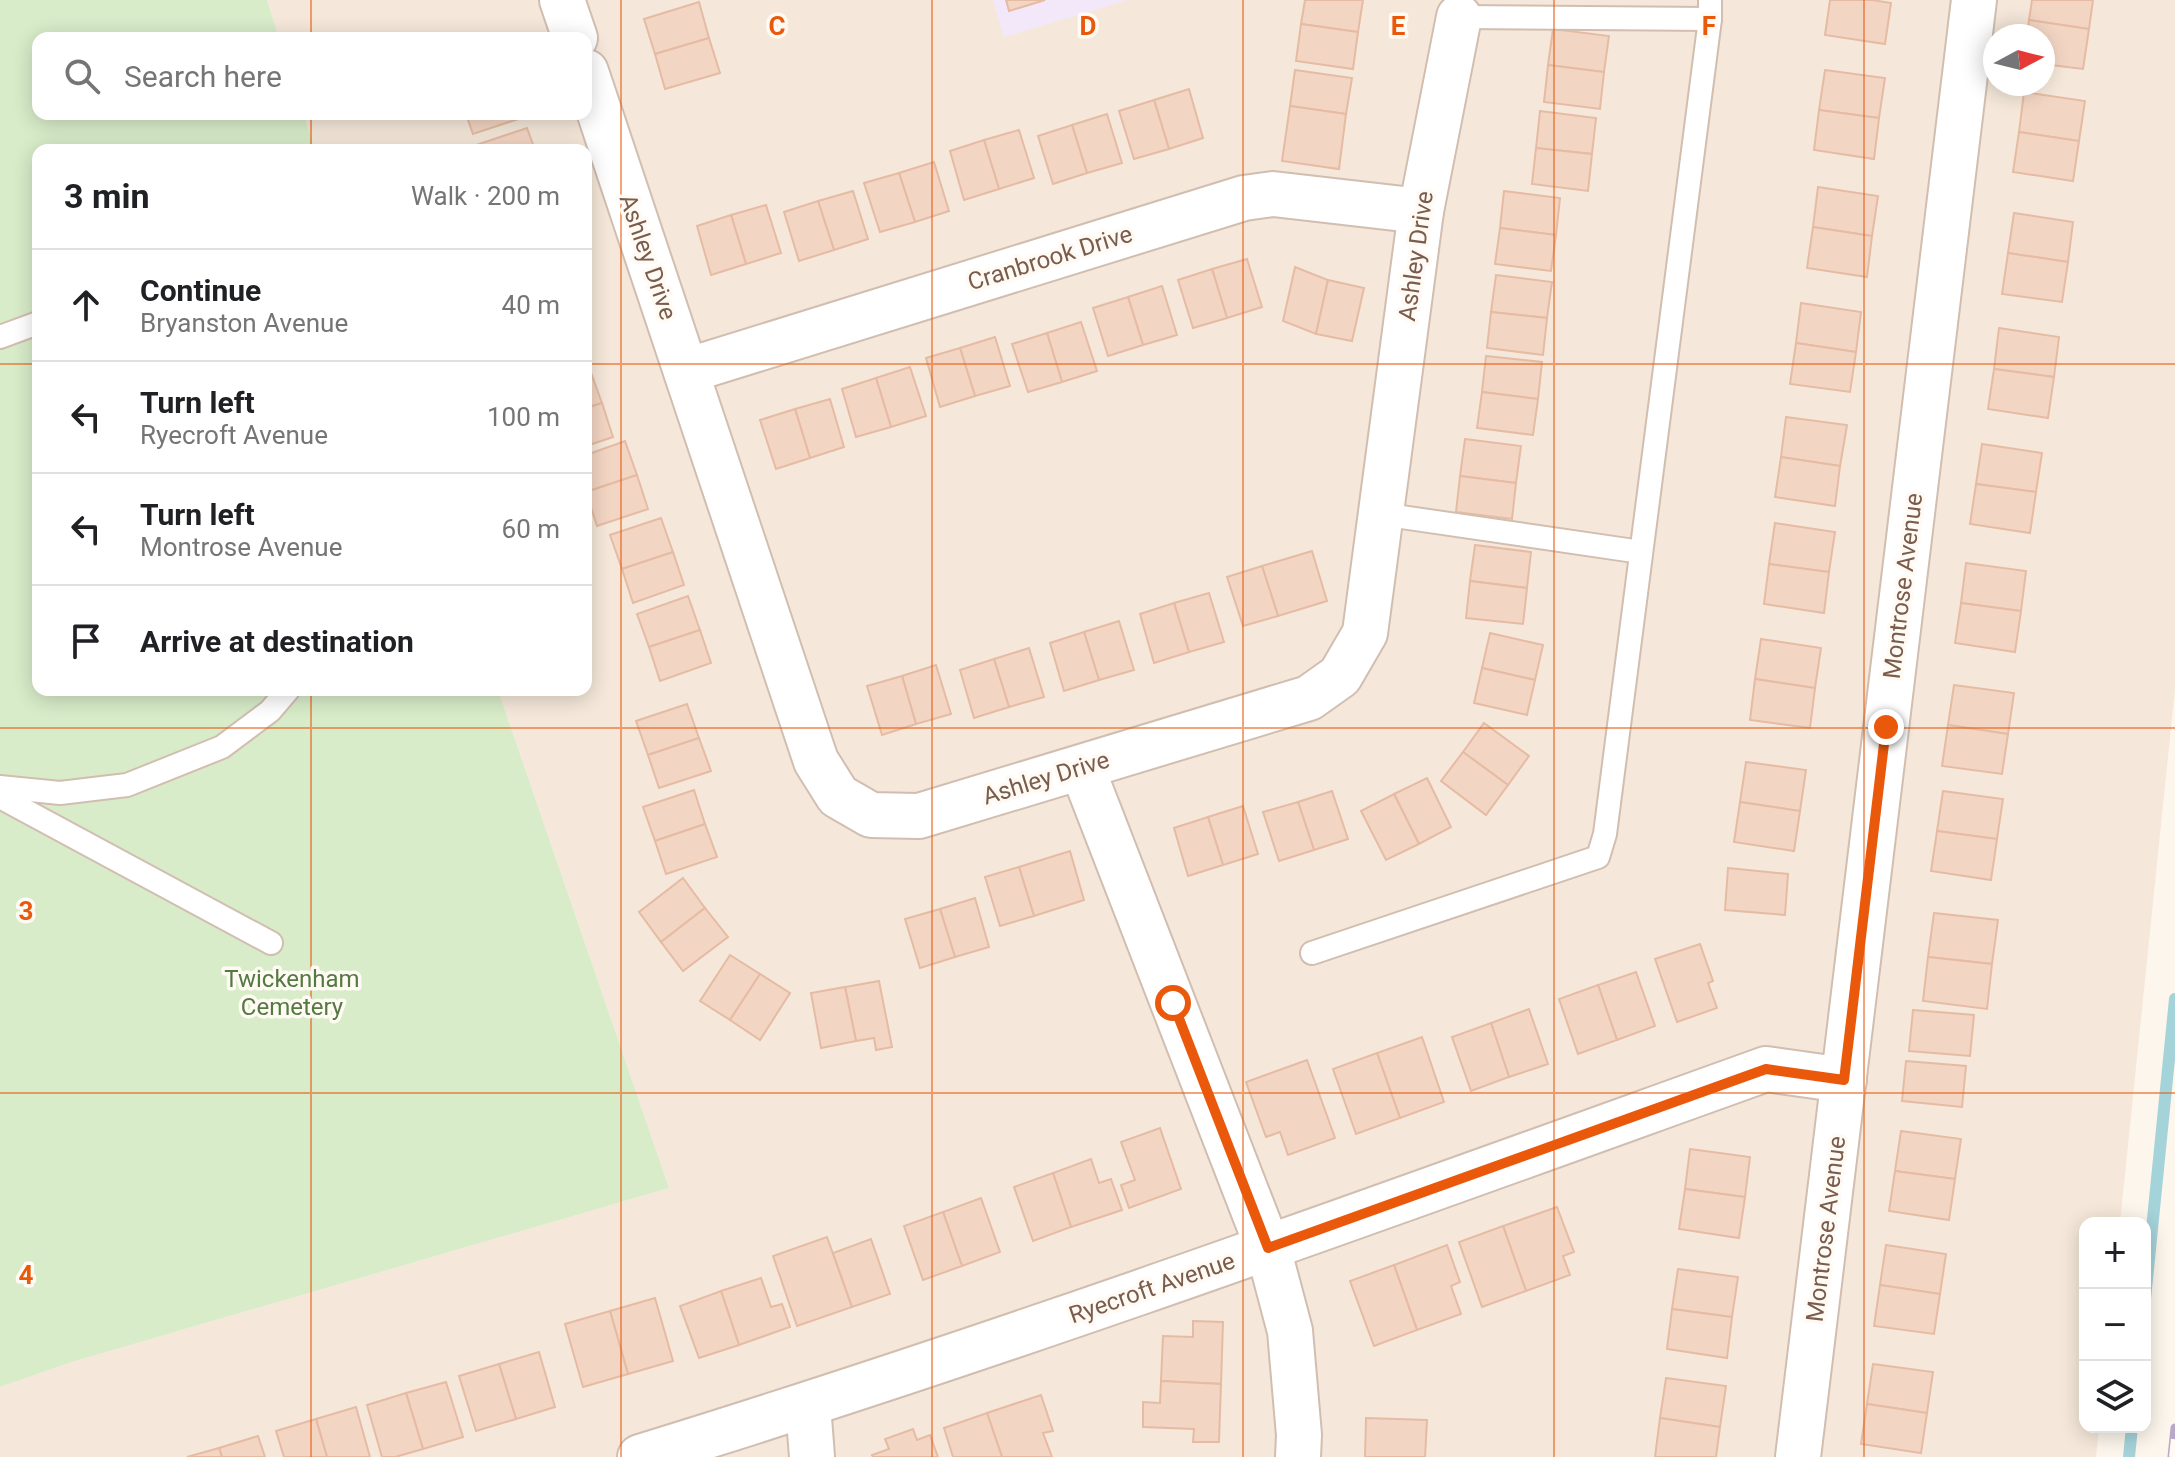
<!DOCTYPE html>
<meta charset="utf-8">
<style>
:root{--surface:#fff;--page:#f6f6f6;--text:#202124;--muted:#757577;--line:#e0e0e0}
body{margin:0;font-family:Roboto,sans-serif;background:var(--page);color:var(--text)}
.controls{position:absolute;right:24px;bottom:24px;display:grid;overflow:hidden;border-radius:16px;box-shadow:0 4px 20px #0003}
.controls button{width:72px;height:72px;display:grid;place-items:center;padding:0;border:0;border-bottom:2px solid var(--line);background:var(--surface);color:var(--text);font:40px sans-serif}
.compass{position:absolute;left:1983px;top:24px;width:72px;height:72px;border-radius:50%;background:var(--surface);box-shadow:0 4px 20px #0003;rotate:83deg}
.stop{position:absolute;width:24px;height:24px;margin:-18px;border:6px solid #ea580c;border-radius:50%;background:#fff}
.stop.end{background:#ea580c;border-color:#fff;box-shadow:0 2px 8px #0008}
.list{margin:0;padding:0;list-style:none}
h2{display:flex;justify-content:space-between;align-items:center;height:104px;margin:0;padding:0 32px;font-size:34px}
h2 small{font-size:26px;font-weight:400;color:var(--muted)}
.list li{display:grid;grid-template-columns:52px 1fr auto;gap:24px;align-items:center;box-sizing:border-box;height:112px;padding:0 32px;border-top:2px solid var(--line)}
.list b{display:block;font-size:30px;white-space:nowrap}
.list p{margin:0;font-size:26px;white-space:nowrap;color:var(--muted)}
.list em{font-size:26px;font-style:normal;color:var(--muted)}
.icon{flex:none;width:44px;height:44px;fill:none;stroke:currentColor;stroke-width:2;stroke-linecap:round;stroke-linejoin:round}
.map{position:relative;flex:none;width:2175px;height:1457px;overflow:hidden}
.search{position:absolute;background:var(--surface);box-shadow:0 4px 20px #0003;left:32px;top:32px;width:560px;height:88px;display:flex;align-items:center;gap:20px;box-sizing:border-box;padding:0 28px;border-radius:16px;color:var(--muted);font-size:30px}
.panel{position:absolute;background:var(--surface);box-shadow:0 4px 20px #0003;left:32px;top:144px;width:560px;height:552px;border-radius:16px}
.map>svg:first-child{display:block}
.residential{fill:#f5e8da;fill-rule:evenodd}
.education{fill:#f3e8fa}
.green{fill:#d8ecc9}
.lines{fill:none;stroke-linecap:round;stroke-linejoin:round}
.stream{stroke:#a5d3da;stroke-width:12}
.building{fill:#f3d5c3;stroke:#e6bba3;stroke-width:2}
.service-casing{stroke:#d1beb0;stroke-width:26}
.minor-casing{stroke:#d1beb0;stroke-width:48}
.service{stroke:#fff;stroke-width:22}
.minor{stroke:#fff;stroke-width:44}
.rail-casing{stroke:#b9a8c9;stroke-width:9}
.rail{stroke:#fffaf3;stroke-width:6;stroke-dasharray:18;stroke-linecap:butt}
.route{stroke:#ea580c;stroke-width:10}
.grid{fill:none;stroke:#e8590c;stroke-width:2;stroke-opacity:0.55}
.labels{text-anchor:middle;stroke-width:7;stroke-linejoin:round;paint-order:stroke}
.street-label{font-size:24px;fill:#7a5c4d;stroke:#fffaf3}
.park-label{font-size:24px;fill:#537a41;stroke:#fffaf3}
.grid-label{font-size:26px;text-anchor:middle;font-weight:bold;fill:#e8590c;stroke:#fffaf3;stroke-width:7;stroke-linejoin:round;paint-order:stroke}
</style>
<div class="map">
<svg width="2175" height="1457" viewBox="0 0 2175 1457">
<rect width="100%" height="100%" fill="#fdf6ec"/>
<path class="residential" d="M267,0H2175V689L2120,1223H2085V1427H2099L2096,1457H0V1387L72,1362L669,1188L498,690H586V150H315L304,114H586V38H279ZM1995,36H2043V84H1995Z"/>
<polygon class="education" points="993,0 1128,0 1004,37"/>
<polygon class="green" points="0,0 267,0 279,38 38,38 38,114 304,114 315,150 38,150 38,690 498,690 669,1188 72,1362 0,1387"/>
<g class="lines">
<g class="stream">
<polyline points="2145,1299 2175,999"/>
<polyline points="2129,1457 2132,1427"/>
</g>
</g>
<g class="building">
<polygon points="1006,0 1045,0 1009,11"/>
<polygon points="1305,0 1363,0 1358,32 1301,24"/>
<polygon points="1830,0 1872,0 1891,3 1885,44 1825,35"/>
<polygon points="2032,0 2093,0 2089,29 2029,20"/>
<polygon points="699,2 709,38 655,54 644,19"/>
<polygon points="2029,20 2089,29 2083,69 2043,64 2043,36 2027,36"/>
<polygon points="1301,24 1358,32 1353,69 1296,61"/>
<polygon points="1553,29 1609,36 1604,72 1548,65"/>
<polygon points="709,38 720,73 665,89 655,54"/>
<polygon points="1548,65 1604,72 1600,109 1544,102"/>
<polygon points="1295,70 1352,78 1346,114 1290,106"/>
<polygon points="1825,70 1885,78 1879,118 1819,110"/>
<polygon points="1189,89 1203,138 1169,149 1154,100"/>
<polygon points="2024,92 2085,101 2079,141 2019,132"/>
<polygon points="1154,100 1169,149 1134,159 1119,111"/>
<polygon points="1290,106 1346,114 1339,169 1282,161"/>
<polygon points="1819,110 1879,118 1874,159 1814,150"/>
<polygon points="1540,111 1596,118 1592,154 1536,148"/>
<polygon points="466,114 523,114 524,117 473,134"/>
<polygon points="1107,114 1122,163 1087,173 1072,125"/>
<polygon points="1072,125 1087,173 1053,184 1038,136"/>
<polygon points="527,128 535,150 478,150 476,145"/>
<polygon points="1019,130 1034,178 999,189 984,140"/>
<polygon points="2019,132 2079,141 2073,181 2013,172"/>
<polygon points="984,140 999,189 964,200 950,151"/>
<polygon points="1536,148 1592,154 1588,191 1532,184"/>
<polygon points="934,162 949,211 915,222 899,173"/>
<polygon points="899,173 915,222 880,232 864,183"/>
<polygon points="1818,187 1878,196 1872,236 1813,227"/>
<polygon points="853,191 868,239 834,250 818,201"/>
<polygon points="1504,191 1560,198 1556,235 1500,228"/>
<polygon points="818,201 834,250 799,261 784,212"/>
<polygon points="766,205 781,253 746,264 731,215"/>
<polygon points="2014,213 2073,222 2068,262 2008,253"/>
<polygon points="731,215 746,264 711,275 697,226"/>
<polygon points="1813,227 1872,236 1867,277 1807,268"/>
<polygon points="1500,228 1556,235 1551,271 1495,264"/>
<polygon points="2008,253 2068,262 2062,302 2002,294"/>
<polygon points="1247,259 1262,307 1227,318 1212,269"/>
<polygon points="1295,267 1328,280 1316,334 1283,321"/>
<polygon points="1212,269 1227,318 1193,328 1178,280"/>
<polygon points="1496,275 1552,282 1547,318 1491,312"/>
<polygon points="1328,280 1364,288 1352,341 1316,334"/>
<polygon points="1162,286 1177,335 1143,345 1128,297"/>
<polygon points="1128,297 1143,345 1108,356 1093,308"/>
<polygon points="1801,303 1861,312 1856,352 1796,343"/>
<polygon points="1491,312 1547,318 1543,355 1487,348"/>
<polygon points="1081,322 1097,371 1062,382 1047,333"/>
<polygon points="1999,328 2059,337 2054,377 1994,369"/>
<polygon points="1047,333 1062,382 1028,392 1012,344"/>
<polygon points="995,337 1010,386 975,396 960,348"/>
<polygon points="1796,343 1856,352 1850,392 1790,384"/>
<polygon points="960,348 975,396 940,407 926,358"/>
<polygon points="1486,356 1542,362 1538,399 1482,392"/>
<polygon points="910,367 926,416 891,427 876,378"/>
<polygon points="1994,369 2054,377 2048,418 1988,409"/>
<polygon points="590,370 602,403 586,408 586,371"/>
<polygon points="876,378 891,427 856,437 842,389"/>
<polygon points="1482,392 1538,399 1533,435 1477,428"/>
<polygon points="830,399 844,447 810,458 795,409"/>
<polygon points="602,403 613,437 586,446 586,408"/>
<polygon points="795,409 810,458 776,469 760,420"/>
<polygon points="1786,417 1847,425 1840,466 1781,457"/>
<polygon points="1465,439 1521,446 1516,483 1460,476"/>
<polygon points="625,441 637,475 586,492 586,455"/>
<polygon points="1982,444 2042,453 2036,492 1976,484"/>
<polygon points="1781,457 1840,466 1835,506 1775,497"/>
<polygon points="637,475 648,509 597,526 586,492"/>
<polygon points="1460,476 1516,483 1512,519 1456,512"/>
<polygon points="1976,484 2036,492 2030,533 1970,524"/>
<polygon points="661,518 673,552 622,569 610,535"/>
<polygon points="1775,523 1835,532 1829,572 1769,564"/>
<polygon points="1475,545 1531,552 1527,588 1470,581"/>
<polygon points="1312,551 1327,601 1278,616 1262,566"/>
<polygon points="673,552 684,585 633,603 622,569"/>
<polygon points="1966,563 2026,571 2021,611 1961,603"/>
<polygon points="1769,564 1829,572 1824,613 1764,604"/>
<polygon points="1262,566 1278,616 1243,626 1227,577"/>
<polygon points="1470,581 1527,588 1523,624 1466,618"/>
<polygon points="1209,593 1224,642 1189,652 1174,603"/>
<polygon points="688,596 700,630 649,647 637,614"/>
<polygon points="1174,603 1189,652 1154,663 1140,614"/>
<polygon points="1961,603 2021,611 2015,652 1955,643"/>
<polygon points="1119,621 1134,670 1099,680 1084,632"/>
<polygon points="700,630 711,663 660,681 649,647"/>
<polygon points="1084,632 1099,680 1064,691 1050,643"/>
<polygon points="1490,633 1543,645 1535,680 1482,668"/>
<polygon points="1761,639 1821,648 1815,688 1755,679"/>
<polygon points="1029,648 1044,697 1009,707 994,659"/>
<polygon points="994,659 1009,707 974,718 960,670"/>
<polygon points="936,665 951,714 916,724 902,676"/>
<polygon points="1482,668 1535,680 1527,715 1474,703"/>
<polygon points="902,676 916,724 882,735 867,686"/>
<polygon points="1755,679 1815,688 1810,728 1750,720"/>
<polygon points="1954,685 2014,693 2008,734 1948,725"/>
<polygon points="687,704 699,738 648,755 636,721"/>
<polygon points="1484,723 1529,756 1508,785 1463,752"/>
<polygon points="1948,725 2008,734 2002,774 1942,766"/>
<polygon points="699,738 711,771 659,788 648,755"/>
<polygon points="1463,752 1508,785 1486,815 1441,781"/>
<polygon points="1746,762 1806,770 1800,811 1740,802"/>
<polygon points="1427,778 1451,827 1419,844 1394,794"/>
<polygon points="694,790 705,824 655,841 643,807"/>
<polygon points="1332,791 1348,839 1314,850 1298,802"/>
<polygon points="1943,791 2003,799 1997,839 1937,831"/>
<polygon points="1394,794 1419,844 1386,860 1361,811"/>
<polygon points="1298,802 1314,850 1279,861 1263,812"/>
<polygon points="1740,802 1800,811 1794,851 1734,842"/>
<polygon points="1243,806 1258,854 1223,865 1208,817"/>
<polygon points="1208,817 1223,865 1188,876 1174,828"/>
<polygon points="705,824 717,857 666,874 655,841"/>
<polygon points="1937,831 1997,839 1991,880 1931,871"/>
<polygon points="1070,851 1084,900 1034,916 1019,867"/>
<polygon points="1019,867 1034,916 1000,926 985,877"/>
<polygon points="1728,868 1788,874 1785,915 1725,910"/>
<polygon points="683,878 705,908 661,942 639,912"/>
<polygon points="975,898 989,947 955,957 940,909"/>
<polygon points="705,908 728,937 683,971 661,942"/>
<polygon points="940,909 955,957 920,968 905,919"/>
<polygon points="1934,913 1998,920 1992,964 1928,957"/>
<polygon points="1700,944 1713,981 1708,983 1717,1008 1677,1022 1655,959"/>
<polygon points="730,955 760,974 730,1020 700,1001"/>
<polygon points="1928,957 1992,964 1987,1009 1923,1001"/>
<polygon points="1636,972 1655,1026 1617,1040 1598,985"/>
<polygon points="760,974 790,993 760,1040 730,1020"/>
<polygon points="879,981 892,1047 876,1050 874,1038 856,1041 845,987"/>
<polygon points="1598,985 1617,1040 1578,1054 1559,999"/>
<polygon points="845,987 856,1041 821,1048 811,993"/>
<polygon points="1529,1009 1548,1064 1509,1077 1491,1023"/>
<polygon points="1913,1010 1974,1015 1970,1056 1909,1051"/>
<polygon points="1491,1023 1509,1077 1471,1091 1452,1037"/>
<polygon points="1422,1037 1444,1102 1400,1118 1377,1053"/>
<polygon points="1377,1053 1400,1118 1356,1134 1333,1069"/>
<polygon points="1307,1060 1335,1138 1288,1155 1280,1132 1266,1137 1246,1082"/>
<polygon points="1906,1061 1966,1066 1962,1107 1902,1101"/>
<polygon points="1160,1128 1181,1189 1129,1208 1121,1185 1135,1180 1121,1142"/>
<polygon points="1901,1131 1961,1139 1955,1179 1895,1171"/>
<polygon points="1690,1149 1750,1157 1745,1197 1685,1189"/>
<polygon points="1091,1159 1099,1183 1111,1179 1122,1210 1071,1227 1053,1173"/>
<polygon points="1895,1171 1955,1179 1949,1220 1889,1211"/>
<polygon points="1053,1173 1071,1227 1033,1241 1014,1187"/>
<polygon points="1685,1189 1745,1197 1739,1238 1679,1229"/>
<polygon points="981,1198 1000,1252 962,1266 943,1212"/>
<polygon points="1557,1207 1574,1252 1563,1256 1570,1275 1526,1291 1503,1226"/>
<polygon points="943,1212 962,1266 923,1280 904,1226"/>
<polygon points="1503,1226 1526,1291 1482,1307 1459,1242"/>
<polygon points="827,1237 852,1307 797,1326 773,1256"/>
<polygon points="871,1239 890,1294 852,1307 833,1253"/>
<polygon points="1447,1245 1460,1282 1451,1286 1461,1314 1417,1330 1394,1265"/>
<polygon points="1886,1245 1946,1254 1940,1294 1880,1285"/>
<polygon points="1394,1265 1417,1330 1374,1346 1350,1281"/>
<polygon points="1678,1269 1738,1277 1732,1317 1672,1309"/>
<polygon points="761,1278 771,1307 782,1304 790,1327 739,1345 721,1291"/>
<polygon points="1880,1285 1940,1294 1934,1334 1874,1326"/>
<polygon points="721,1291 739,1345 699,1358 680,1306"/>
<polygon points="655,1298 673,1361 628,1374 610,1311"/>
<polygon points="1672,1309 1732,1317 1727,1358 1667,1349"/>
<polygon points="610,1311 628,1374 583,1387 565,1324"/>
<polygon points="1193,1321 1223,1322 1221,1384 1161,1381 1163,1336 1193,1337"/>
<polygon points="539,1352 555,1407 516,1419 499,1364"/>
<polygon points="499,1364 516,1419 476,1431 459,1376"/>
<polygon points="1873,1364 1933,1372 1927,1413 1867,1404"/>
<polygon points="1666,1378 1726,1386 1720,1427 1660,1418"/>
<polygon points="1161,1381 1221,1384 1219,1442 1193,1442 1194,1429 1143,1427 1143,1402 1160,1403"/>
<polygon points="446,1382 463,1437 423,1449 406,1393"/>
<polygon points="406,1393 423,1449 395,1457 382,1457 367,1405"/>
<polygon points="1041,1395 1053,1431 1043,1433 1052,1457 1002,1457 987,1413"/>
<polygon points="1867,1404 1927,1413 1921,1453 1861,1444"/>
<polygon points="356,1407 370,1457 327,1457 316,1419"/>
<polygon points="987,1413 1002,1457 953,1457 944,1428"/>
<polygon points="1366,1418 1427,1420 1425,1457 1365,1457"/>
<polygon points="1660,1418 1720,1427 1716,1457 1655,1457"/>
<polygon points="316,1419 327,1457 284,1457 276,1431"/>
<polygon points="913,1429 917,1440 930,1435 938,1457 873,1457 872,1455 889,1449 885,1439"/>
<polygon points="258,1436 265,1457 222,1457 219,1448"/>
<polygon points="219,1448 222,1457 187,1457"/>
</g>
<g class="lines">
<defs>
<g id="service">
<polyline points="1459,17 1710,19"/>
<polyline points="0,337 38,323"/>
<polyline points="1381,514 1641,552"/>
<polyline points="0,787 60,793 127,785 222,747 270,711 288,690"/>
<polyline points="0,797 271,943"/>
<polyline points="1312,953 1598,857 1605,834 1710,19 1710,0"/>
</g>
<g id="minor">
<polyline points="562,0 575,38"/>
<polyline points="586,72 816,761 838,796 871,815 919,816 1309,698 1340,676 1365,633 1421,211 1459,17"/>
<polyline points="686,371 1244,198 1273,194 1421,211"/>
<polyline points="1082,768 1268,1248 1290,1331 1299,1435 1298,1457"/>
<polyline points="808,1405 812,1457"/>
<path d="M640,1457C1020,1340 1393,1203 1766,1069L1844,1080"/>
<polyline points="1798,1457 1974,0"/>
</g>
</defs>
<use href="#service" class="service-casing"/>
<use href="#minor" class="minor-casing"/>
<use href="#service" class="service"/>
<use href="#minor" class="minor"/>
<defs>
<polyline id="rail" points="2172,1457 2175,1428"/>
</defs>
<use href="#rail" class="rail-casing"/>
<use href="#rail" class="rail"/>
</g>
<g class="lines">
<polyline class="route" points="1173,1003 1268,1248 1766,1069 1844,1080 1886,727"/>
</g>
<path class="grid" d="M311,0V38M621,0V1457M932,0V1457M1243,0V1457M1554,0V1457M1864,0V1457M311,114V150M0,364H38M586,364H2175M311,690V1457M0,728H2175M0,1093H2175"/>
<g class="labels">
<g class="street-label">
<text transform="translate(1416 256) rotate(-82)" y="8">Ashley Drive</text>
<text transform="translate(648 257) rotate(71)" y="8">Ashley Drive</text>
<text transform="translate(1050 258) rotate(-17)" y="8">Cranbrook Drive</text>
<text transform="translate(1903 586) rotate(-83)" y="8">Montrose Avenue</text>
<text transform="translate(1046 778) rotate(-17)" y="8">Ashley Drive</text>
<text transform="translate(1826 1229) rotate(-83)" y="8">Montrose Avenue</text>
<text transform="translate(1152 1288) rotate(-19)" y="8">Ryecroft Avenue</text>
</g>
<g class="park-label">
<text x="292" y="987">Twickenham<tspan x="292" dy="28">Cemetery</tspan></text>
</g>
</g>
<g class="grid-label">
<text x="777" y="35">C</text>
<text x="1088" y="35">D</text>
<text x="1398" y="35">E</text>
<text x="1709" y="35">F</text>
<text x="26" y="920">3</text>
<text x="26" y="1284">4</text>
</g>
</svg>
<div class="controls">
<button>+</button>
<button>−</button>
<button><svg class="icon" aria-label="layers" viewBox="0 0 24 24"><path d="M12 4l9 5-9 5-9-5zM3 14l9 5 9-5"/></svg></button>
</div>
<svg class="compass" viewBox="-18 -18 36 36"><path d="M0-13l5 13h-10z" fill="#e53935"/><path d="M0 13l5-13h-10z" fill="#757577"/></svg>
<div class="stop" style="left:1173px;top:1003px"></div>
<div class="stop end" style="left:1886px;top:727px"></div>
<div class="search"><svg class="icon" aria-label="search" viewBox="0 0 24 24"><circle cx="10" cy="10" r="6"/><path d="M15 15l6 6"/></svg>Search here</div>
<section class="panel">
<h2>3 min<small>Walk · 200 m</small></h2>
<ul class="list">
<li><svg class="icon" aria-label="ahead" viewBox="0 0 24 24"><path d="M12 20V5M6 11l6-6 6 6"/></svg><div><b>Continue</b><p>Bryanston Avenue</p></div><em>40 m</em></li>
<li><svg class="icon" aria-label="left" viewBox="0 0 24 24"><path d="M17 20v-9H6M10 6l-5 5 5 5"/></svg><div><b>Turn left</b><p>Ryecroft Avenue</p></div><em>100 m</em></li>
<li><svg class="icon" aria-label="left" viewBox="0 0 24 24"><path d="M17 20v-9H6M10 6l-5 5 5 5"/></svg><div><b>Turn left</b><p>Montrose Avenue</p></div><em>60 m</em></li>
<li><svg class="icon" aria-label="arrive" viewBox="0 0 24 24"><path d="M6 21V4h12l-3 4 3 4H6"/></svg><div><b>Arrive at destination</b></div></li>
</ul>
</section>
</div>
